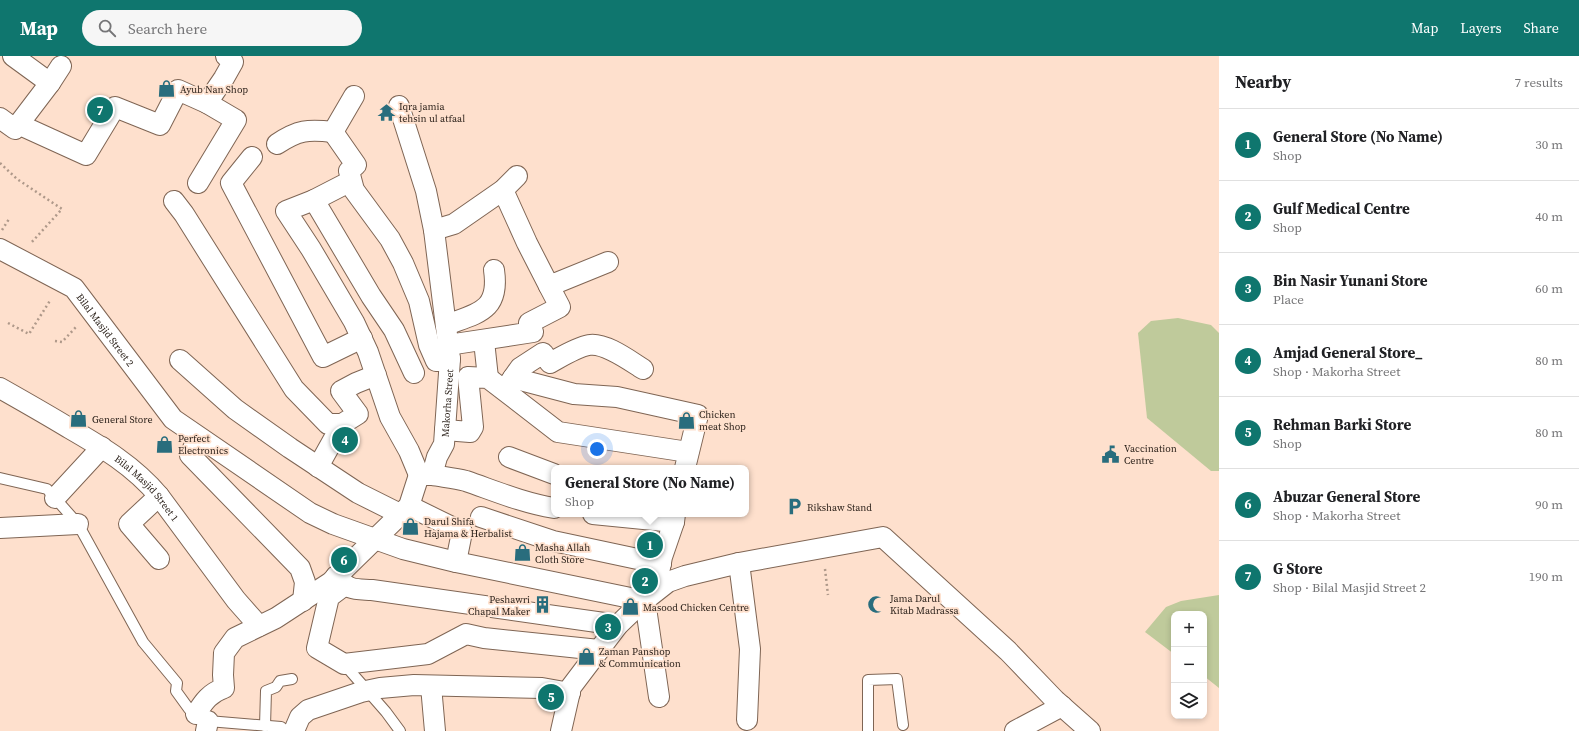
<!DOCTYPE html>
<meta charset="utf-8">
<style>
:root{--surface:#fff;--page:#f6f6f6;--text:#202124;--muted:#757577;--line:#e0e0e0;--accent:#0f766e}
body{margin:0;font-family:"Source Serif 4",serif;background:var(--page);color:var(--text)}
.controls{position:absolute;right:12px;bottom:12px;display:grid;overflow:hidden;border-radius:8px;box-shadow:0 2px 6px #0003}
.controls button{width:36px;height:36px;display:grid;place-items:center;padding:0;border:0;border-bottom:1px solid var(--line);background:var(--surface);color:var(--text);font:20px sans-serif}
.you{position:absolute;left:597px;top:393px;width:14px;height:14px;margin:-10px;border:3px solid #fff;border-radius:50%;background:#1a73e8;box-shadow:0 0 0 6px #1a73e833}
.badge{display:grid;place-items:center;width:26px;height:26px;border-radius:50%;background:var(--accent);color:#fff;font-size:13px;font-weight:700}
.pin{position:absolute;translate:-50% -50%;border:2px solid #fff;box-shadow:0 1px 4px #0006}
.popup{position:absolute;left:551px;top:409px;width:198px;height:52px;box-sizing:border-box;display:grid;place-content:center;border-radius:8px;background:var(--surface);filter:drop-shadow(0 1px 3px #0005);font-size:13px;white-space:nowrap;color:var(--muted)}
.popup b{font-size:15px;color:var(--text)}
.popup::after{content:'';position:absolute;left:50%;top:100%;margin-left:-8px;border:8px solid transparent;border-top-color:var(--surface)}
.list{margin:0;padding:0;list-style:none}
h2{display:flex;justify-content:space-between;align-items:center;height:52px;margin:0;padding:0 16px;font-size:17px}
h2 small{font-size:13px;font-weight:400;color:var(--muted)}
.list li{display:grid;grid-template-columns:26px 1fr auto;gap:12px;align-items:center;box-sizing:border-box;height:72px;padding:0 16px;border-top:1px solid var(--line)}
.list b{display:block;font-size:15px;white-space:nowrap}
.list p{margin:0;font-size:13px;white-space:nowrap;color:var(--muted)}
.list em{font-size:13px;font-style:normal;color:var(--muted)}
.icon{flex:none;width:22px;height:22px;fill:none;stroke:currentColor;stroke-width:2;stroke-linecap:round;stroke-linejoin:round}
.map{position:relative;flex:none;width:1219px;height:675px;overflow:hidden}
header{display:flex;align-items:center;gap:24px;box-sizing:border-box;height:56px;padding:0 20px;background:var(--accent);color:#fff}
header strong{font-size:19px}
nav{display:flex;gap:22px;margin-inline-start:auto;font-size:14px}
.search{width:280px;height:36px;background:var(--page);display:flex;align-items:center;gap:10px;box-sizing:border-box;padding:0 14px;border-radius:22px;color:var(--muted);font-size:15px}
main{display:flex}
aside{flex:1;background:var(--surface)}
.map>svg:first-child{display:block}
.green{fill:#bfca9b}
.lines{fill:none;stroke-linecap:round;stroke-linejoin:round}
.lane-casing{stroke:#7f6554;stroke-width:12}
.street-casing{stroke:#7f6554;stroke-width:22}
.path{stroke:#af998a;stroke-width:2.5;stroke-dasharray:2 3;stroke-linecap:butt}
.lane{stroke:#fff;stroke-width:10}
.street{stroke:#fff;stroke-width:20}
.labels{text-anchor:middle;stroke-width:3.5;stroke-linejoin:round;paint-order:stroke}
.poi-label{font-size:10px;fill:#271d16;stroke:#fee0cd;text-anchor:start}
.street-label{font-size:10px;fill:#271d16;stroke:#fee0cd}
</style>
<header>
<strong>Map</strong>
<div class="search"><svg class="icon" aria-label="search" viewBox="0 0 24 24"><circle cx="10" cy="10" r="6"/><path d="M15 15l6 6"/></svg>Search here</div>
<nav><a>Map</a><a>Layers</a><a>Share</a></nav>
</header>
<main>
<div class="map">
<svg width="1219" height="675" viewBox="0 0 1219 675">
<rect width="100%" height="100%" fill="#fee0cd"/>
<g class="green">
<polygon points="1178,262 1211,269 1219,277 1219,415 1211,415 1147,362 1138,277 1151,265"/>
<polygon points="1219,539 1219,632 1204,620 1204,558 1174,558 1174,598 1145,576 1166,551 1181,545"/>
</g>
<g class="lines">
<defs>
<g id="lane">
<polyline points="0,422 47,433 78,468 143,586 177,627 176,635 189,653 208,665 281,671 286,675"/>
<polyline points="344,608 386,656 400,675"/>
<polyline points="265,670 266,635 276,631 280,625 292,623"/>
<polyline points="868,675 868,624 897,623 903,669"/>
</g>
<g id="street">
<polyline points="13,0 50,27"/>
<polyline points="399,50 426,135 434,174 450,303"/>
<polyline points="0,62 15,73 50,27 61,10"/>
<polyline points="20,69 86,99 115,51 160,69 178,34 207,47"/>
<path d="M277,88C298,74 308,73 333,76"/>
<polyline points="252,101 231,127 323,301 362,282"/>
<polyline points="351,125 314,144 371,240 394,274 414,317"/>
<polyline points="198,127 236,64 207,47 224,22 233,6 226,0"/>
<polyline points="503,134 527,187 549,230 608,206"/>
<polyline points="314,144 286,155 311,193 354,266 368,296 390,361 409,395 419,419"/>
<polyline points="174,145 184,158 294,333 328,368 342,368"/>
<polyline points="434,174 454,168 503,134 517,120"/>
<path id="s1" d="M0,193L74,232L173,363L310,457L333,468L403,493L456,506L645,545L659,641"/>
<path d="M446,269C478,257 500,255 494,214"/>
<polyline points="484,285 488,322"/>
<polyline points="448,289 533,276 529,267 560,251 549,230"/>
<polyline points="180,304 235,353 290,392 358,437 400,458"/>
<polyline points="513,322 574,338 617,341 698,359 685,412"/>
<path id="s2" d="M0,332C23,345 46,358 69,372C102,391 134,410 159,440L236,544L259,570"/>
<path d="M506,332L520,312L543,297L550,307C561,301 577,291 589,289C605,286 630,305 643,313"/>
<polyline points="445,374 470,376 473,371 468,321 488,322 558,376 688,396"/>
<polyline points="198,382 190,399 300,512 305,526 303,545"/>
<polyline points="509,401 554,418"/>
<polyline points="318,411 342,368 358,358 341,335 356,327 376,319"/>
<path d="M432,419C443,421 455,422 466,425C495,435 523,447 554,452"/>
<polyline points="55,442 102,391"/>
<polyline points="409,450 462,476 456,506"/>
<polyline points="593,458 674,466"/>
<polyline points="481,461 553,485 661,508"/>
<polyline points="0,472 78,468"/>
<polyline points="159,503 129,468 159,440"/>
<polyline points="739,507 750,593 747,664"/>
<path d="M336,520C350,535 353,533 372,534L618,569"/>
<polyline points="658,522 662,501 674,466 675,458"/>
<polyline points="345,529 329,541 317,592 344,608 428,598 466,578 484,582 599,594"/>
<polyline points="431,630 435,675"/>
<path id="s3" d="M196,658C204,645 210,637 224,632L223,619L224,597L235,582L276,562L331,526L409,450L419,419H432L437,401L444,388L450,303L436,305L429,289L419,245L403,207L390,183L354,134L349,115L356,109L333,76L354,40"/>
<polyline points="206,675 208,665"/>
<polyline points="294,675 300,661 308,654 361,636 380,632 414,629 542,632 570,637"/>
<polyline points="561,675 571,631 618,569 640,548 668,526 685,520 739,507 883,481 1008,595 1055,644 1090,675"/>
<polyline points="1015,675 1062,650"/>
</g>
</defs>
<use href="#lane" class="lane-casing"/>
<use href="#street" class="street-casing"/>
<g class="path">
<polyline points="0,107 17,123 62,153 31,187"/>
<polyline points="2,174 9,163"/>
<polyline points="8,267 29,278 51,243"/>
<polyline points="55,285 62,286 76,271"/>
<polyline points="825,513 828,539"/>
</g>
<use href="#lane" class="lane"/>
<use href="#street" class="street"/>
</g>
<defs>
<symbol id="shop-bare" viewBox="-9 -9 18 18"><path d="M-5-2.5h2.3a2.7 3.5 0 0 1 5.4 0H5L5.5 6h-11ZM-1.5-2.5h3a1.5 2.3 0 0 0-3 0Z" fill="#296d7d" stroke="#fee0cd" stroke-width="2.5" paint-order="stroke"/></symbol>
<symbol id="temple-bare" viewBox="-9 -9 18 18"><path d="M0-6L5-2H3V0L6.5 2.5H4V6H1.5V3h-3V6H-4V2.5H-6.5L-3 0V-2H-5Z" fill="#296d7d" stroke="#fee0cd" stroke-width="2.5" paint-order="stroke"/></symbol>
<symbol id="civic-bare" viewBox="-9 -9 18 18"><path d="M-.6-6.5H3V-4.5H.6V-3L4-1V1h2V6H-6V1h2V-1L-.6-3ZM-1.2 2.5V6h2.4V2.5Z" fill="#296d7d" stroke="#fee0cd" stroke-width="2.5" paint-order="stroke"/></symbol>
<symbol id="parking-bare" viewBox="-9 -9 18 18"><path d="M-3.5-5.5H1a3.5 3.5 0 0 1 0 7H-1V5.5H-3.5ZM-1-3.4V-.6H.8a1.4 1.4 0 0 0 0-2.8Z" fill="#296d7d" stroke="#fee0cd" stroke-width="2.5" paint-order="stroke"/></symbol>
<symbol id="mosque-bare" viewBox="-9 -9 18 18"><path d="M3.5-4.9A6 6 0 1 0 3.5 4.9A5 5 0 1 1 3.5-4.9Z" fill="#296d7d" stroke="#fee0cd" stroke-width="2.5" paint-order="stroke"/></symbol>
<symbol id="building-bare" viewBox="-9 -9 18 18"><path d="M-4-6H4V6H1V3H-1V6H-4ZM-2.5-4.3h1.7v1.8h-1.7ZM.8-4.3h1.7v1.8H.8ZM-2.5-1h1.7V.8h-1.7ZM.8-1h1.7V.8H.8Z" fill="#296d7d" stroke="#fee0cd" stroke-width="2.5" paint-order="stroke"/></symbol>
</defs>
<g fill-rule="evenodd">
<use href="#shop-bare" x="154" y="20" width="25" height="25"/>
<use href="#temple-bare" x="374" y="44" width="25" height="25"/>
<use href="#shop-bare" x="66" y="350" width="25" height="25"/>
<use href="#shop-bare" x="674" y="352" width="25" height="25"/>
<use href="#shop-bare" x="152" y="376" width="25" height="25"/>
<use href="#civic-bare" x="1098" y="386" width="25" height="25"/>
<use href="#parking-bare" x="782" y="438" width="25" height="25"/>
<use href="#shop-bare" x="398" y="458" width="25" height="25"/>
<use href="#shop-bare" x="510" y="484" width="25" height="25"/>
<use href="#mosque-bare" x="864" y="536" width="25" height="25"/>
<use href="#building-bare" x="530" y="536" width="25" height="25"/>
<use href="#shop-bare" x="618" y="538" width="25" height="25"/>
<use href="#shop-bare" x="574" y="588" width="25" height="25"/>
</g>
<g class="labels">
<g class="poi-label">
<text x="180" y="37">Ayub Nan Shop</text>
<text x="399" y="54">Iqra jamia<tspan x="399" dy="12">tehsin ul atfaal</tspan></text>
<text x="699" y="362">Chicken<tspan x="699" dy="12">meat Shop</tspan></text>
<text x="92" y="367">General Store</text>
<text x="178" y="386">Perfect<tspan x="178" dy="12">Electronics</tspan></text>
<text x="1124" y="396">Vaccination<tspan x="1124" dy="12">Centre</tspan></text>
<text x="807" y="455">Rikshaw Stand</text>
<text x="424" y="469">Darul Shifa<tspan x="424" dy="12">Hajama &amp; Herbalist</tspan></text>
<text x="535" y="495">Masha Allah<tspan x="535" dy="12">Cloth Store</tspan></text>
<text x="890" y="546">Jama Darul<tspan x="890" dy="12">Kitab Madrassa</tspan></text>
<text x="530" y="547" text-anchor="end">Peshawri<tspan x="530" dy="12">Chapal Maker</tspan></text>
<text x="643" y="555">Masood Chicken Centre</text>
<text x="599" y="599">Zaman Panshop<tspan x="599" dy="12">&amp; Communication</tspan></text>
</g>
<g class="street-label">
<text dy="4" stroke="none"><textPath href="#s1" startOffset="136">Bilal Masjid Street 2</textPath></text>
<text dy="4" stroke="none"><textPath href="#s3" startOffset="433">Makorha Street</textPath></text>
<text dy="4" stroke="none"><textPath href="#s2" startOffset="179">Bilal Masjid Street 1</textPath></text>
</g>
</g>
</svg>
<div class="controls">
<button>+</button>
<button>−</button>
<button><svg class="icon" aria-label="layers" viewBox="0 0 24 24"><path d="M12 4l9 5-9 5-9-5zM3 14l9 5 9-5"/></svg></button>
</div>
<div class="you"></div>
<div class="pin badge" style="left:650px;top:489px">1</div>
<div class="popup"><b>General Store (No Name)</b>Shop</div>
<div class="pin badge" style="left:645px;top:525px">2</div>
<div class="pin badge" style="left:608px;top:571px">3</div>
<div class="pin badge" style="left:345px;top:384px">4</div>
<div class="pin badge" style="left:551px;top:641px">5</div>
<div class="pin badge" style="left:344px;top:504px">6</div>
<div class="pin badge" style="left:100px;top:54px">7</div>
</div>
<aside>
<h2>Nearby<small>7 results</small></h2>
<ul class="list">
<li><span class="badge">1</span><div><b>General Store (No Name)</b><p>Shop</p></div><em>30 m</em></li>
<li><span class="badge">2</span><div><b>Gulf Medical Centre</b><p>Shop</p></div><em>40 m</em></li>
<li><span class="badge">3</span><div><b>Bin Nasir Yunani Store</b><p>Place</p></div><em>60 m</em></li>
<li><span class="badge">4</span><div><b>Amjad General Store_</b><p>Shop · Makorha Street</p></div><em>80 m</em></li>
<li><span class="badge">5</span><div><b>Rehman Barki Store</b><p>Shop</p></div><em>80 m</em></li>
<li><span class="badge">6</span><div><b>Abuzar General Store</b><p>Shop · Makorha Street</p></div><em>90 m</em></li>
<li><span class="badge">7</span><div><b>G Store</b><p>Shop · Bilal Masjid Street 2</p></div><em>190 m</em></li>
</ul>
</aside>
</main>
